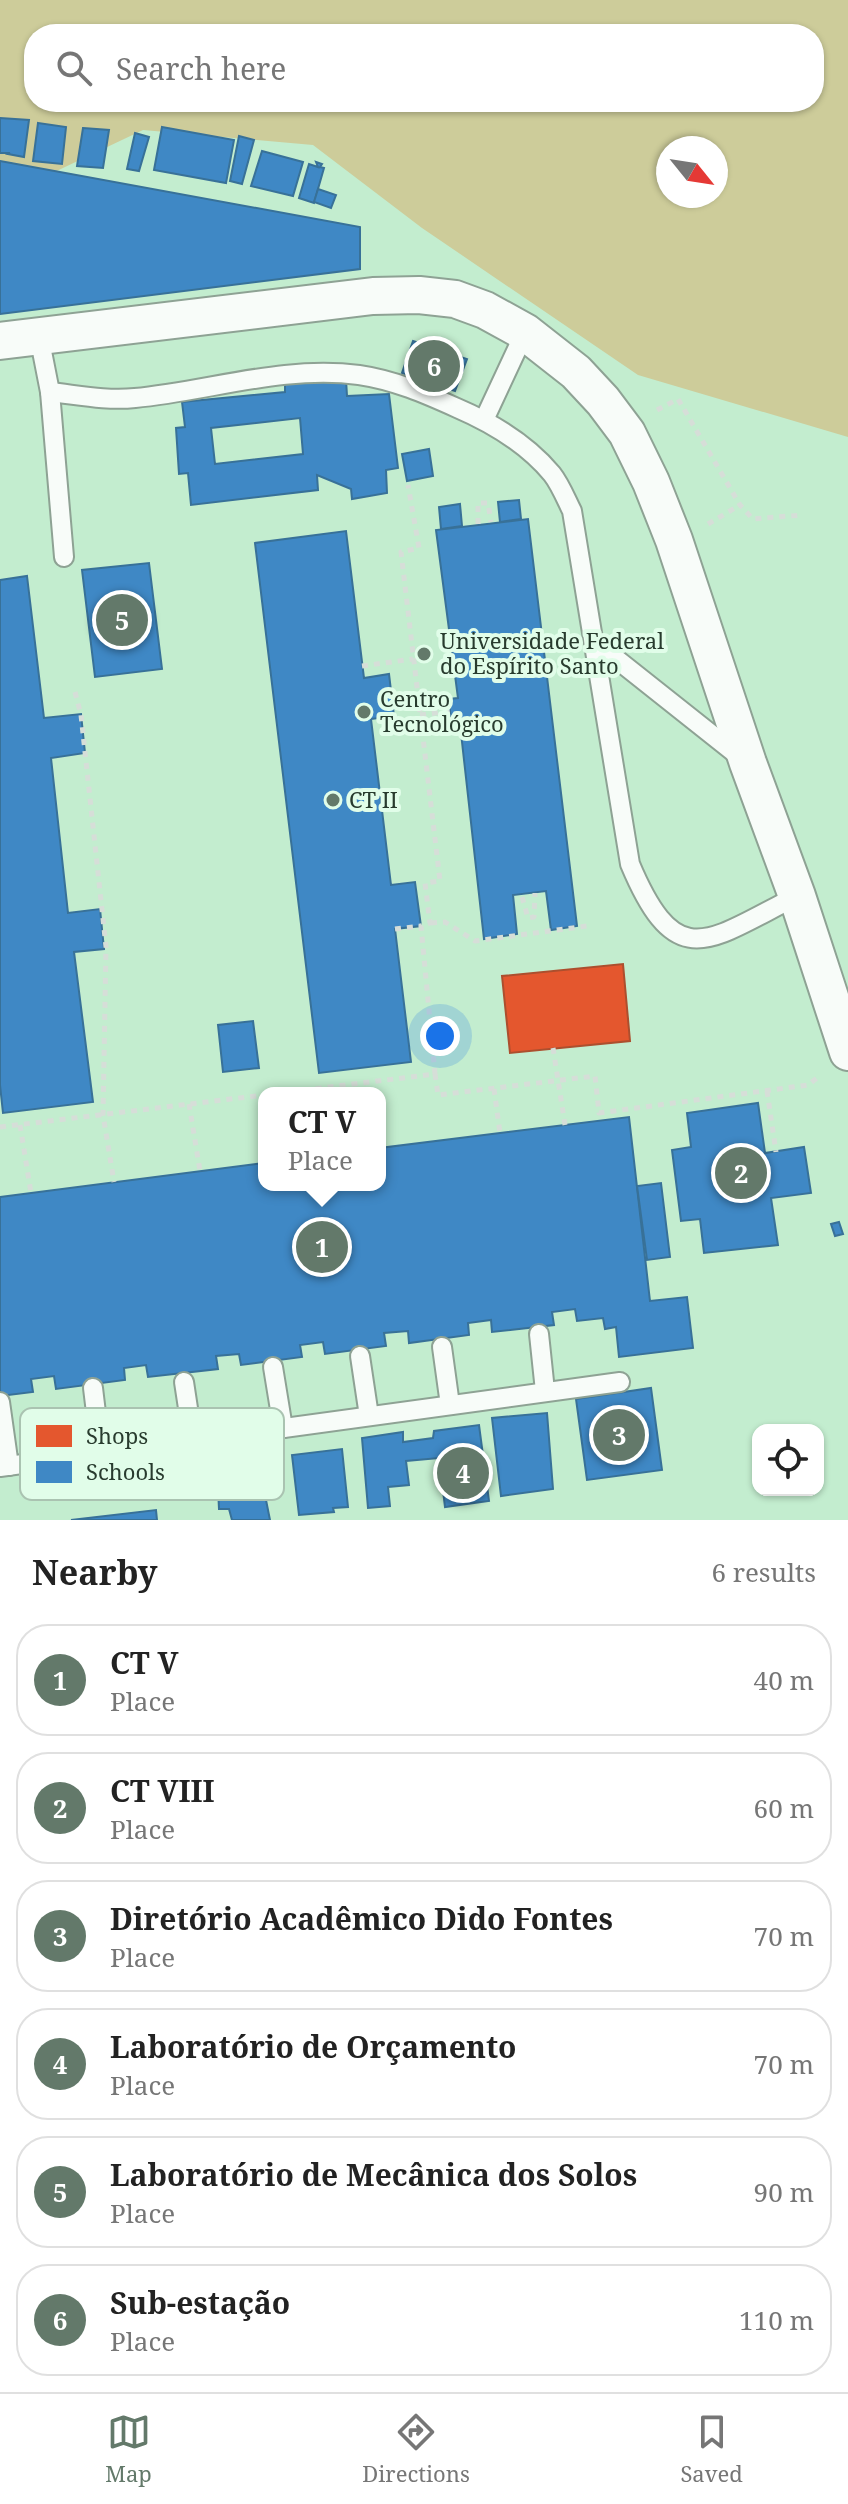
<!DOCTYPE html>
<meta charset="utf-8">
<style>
:root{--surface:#fff;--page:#f2f2f2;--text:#222;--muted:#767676;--line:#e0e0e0;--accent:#63796a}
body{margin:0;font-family:"Noto Serif",serif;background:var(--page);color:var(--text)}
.controls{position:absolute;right:24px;bottom:24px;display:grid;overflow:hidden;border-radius:16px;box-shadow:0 2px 6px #0004}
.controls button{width:72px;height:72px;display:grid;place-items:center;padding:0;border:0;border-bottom:2px solid var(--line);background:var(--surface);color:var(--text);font:40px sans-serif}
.compass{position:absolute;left:656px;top:136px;width:72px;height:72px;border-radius:50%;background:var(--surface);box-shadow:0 2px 6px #0004;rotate:120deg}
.you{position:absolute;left:440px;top:1036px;width:28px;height:28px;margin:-20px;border:6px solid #fff;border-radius:50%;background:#1a73e8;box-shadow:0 0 0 12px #1a73e833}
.badge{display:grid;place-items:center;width:52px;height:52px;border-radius:50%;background:var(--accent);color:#fff;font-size:26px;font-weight:700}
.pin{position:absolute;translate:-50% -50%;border:4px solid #fff;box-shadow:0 2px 8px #0006}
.popup{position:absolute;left:258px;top:1087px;width:128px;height:104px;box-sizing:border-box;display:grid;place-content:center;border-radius:16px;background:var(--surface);filter:drop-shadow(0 2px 6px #0005);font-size:26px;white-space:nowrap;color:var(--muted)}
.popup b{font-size:30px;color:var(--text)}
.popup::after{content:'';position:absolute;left:50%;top:100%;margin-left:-16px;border:16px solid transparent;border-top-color:var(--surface)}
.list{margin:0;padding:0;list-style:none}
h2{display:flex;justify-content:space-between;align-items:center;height:104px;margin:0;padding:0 32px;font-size:34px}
h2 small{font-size:26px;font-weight:400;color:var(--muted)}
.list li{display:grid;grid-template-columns:52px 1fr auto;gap:24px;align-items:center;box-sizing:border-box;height:112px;margin:0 16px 16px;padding:0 16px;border:2px solid var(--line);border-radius:32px}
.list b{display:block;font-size:30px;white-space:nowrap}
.list p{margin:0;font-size:26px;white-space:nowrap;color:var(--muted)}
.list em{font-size:26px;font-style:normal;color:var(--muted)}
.icon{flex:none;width:44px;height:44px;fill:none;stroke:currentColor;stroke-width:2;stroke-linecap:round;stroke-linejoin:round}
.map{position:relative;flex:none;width:848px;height:1520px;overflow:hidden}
.search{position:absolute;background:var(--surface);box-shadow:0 2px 6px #0004;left:24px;right:24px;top:24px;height:88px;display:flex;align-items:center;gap:20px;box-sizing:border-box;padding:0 28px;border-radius:32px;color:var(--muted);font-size:30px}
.sheet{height:872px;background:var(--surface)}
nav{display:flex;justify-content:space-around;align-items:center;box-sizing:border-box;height:112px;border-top:2px solid var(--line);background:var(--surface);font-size:22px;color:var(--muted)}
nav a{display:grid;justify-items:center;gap:4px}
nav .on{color:var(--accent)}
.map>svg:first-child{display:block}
.built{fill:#c3edcf;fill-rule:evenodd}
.forest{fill:#cdcc9a;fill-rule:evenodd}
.shops{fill:#e4572e;stroke:#ac4f2e;stroke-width:2}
.schools{fill:#3f88c5;stroke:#387198;stroke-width:2;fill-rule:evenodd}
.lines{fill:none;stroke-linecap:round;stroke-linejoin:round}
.service-casing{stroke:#8ea294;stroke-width:22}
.minor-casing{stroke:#8ea294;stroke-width:40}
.path{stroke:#d6ded8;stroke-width:5;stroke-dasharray:6 6;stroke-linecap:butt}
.service{stroke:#f8fcf9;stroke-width:18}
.minor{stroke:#f8fcf9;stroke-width:36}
.poi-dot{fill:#63796a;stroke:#e1fde9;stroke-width:3}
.labels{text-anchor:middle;stroke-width:8;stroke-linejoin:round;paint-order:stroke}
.poi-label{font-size:22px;fill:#283b2e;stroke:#e1fde9;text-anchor:start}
.key{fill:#e1fde9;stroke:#aac3b1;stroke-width:2}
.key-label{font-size:22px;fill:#283b2e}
</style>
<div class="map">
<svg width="848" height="1520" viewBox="0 0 848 1520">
<rect width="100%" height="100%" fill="#d1ebd8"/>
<path class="built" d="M0,0L34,34V102H674L848,214V1520H0ZM668,148H716V196H668ZM264,1093H380V1185H264ZM758,1430H818V1490H758Z"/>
<path class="forest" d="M0,0H848V437L638,375L422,228L313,145L143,130L25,186L0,241ZM34,34H814V102H34ZM668,148H716V196H668Z"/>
<polygon class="shops" points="623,964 630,1041 510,1053 502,976"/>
<g class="schools">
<polygon points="0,118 29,120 24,157 8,154 10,153 0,153"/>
<polygon points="38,123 66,127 62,164 33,161"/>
<polygon points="162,127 234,140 226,183 154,170"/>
<polygon points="83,128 109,130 103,168 77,166"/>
<polygon points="135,133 149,137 139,171 127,169"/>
<polygon points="239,136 254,140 242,184 230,181"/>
<polygon points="262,151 303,162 293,196 251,186"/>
<polygon points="0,161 360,227 360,269 0,314"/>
<polygon points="316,162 322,164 320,167 324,168 314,203 299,198 309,164 318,167"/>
<polygon points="318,189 336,195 331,208 314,202"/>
<polygon points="413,341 467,359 455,391 402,373"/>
<path d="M346,379L347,396L389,394L398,468L386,470L387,493L352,499L351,489L317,475L318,490L191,505L188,473L179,474L176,428L185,427L182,402L285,392V384ZM300,418L303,454L215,464L211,428Z"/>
<polygon points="429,449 433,476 407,481 402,454"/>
<polygon points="519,500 521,519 500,522 498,502"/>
<polygon points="460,504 462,526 441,529 439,507"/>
<polygon points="528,519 577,926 551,930 546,891 513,895 517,934 484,939 461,733 453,734 450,711 449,699 458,698 436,530"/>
<polygon points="346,531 364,678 389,674 394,716 371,719 391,885 415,882 421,926 395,929 411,1062 319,1073 255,543"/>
<polygon points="149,563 162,669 95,677 82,570"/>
<polygon points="27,576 44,718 81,714 85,753 51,758 68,913 100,909 104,949 74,952 93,1102 3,1113 0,1085 0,580"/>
<polygon points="253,1021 259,1068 223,1072 218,1025"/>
<polygon points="758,1103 765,1153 804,1147 811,1193 771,1198 778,1245 704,1253 700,1219 681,1221 672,1150 691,1147 687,1113"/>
<polygon points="629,1117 650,1301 687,1297 693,1348 619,1357 616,1327 605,1329 603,1318 577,1321 575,1309 552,1312 554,1325 492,1332 491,1320 468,1323 469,1335 409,1343 408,1331 384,1333 386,1346 325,1354 323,1342 300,1345 302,1357 241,1365 239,1354 216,1356 218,1369 148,1377 146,1365 124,1368 125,1380 56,1389 54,1376 31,1379 33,1392 0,1396 0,1197 264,1163 264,1185 380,1185 380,1148"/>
<polygon points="661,1183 670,1257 647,1260 637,1186"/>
<polygon points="839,1222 843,1234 835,1236 831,1224"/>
<polygon points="651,1388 662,1470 587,1480 576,1399"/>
<polygon points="547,1413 553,1489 501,1496 492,1418"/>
<polygon points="479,1425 489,1501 445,1507 439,1458 406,1461 409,1485 388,1487 390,1506 368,1508 362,1438 403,1432 403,1442 433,1438 434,1431"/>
<polygon points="342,1449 348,1507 333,1508 334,1512 299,1515 292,1455"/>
<polygon points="263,1463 265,1495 270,1520 232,1520 229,1509 219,1509 217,1466"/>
<polygon points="156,1510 157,1520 71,1520"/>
</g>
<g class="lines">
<defs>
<g id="service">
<polyline points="39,336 50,392 64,557"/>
<path d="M50,392C78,395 106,401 135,398C209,391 284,365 359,375C394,380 426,394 457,408C492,423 527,444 552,474C560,484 566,499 572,511L630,864C677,976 709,940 797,896"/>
<polyline points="484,420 525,332"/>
<polyline points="595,642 740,757"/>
<polyline points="539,1334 545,1391"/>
<polyline points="442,1347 450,1405"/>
<polyline points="360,1356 369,1416"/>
<polyline points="273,1367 283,1428"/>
<polyline points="184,1382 193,1441"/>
<polyline points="93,1388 101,1454"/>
<polyline points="0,1402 9,1466"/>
<polyline points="0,1467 620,1382"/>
</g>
<polyline id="minor" points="0,341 373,296 419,295 455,299 485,310 525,332 576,372 603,401 627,433 651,482 674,540 748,763 797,896 848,1052"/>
</defs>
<use href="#service" class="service-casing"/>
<use href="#minor" class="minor-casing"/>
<g class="path">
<polyline points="657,410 678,399 740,505 753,519 802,515"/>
<polyline points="478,524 478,503 488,503 491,522"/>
<polyline points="708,524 740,505"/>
<polyline points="362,666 413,659"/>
<polyline points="75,692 81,715 106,947 103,1115 114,1182"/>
<polyline points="420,715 450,711"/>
<polyline points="522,897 528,918 534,917 535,893"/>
<polyline points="431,923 445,922 475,941 587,926"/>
<polyline points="395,929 421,926"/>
<polyline points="553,1048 565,1125"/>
<polyline points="435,1074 438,1095 595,1076 599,1113 808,1085 821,1075"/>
<polyline points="494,1089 500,1133"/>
<polyline points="767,1091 776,1152"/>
<polyline points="280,1093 435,1074 421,926 430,923 425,883 440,881 401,552 419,548 408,485"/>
<polyline points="189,1104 200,1171"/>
<polyline points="20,1125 31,1193"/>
<polyline points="0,1127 264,1095"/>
</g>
<use href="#service" class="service"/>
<use href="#minor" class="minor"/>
</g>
<g class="poi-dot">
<circle cx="424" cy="654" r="8"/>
<circle cx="364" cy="712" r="8"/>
<circle cx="333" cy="800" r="8"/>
</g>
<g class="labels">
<g class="poi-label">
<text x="440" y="649">Universidade Federal<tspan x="440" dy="25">do Espírito Santo</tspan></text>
<text x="380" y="707">Centro<tspan x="380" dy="25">Tecnológico</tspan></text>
<text x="349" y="808">CT II</text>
</g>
</g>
<rect x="20" y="1408" width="264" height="92" rx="12" class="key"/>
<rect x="36" y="1425" width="36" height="22" fill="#e4572e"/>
<rect x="36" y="1461" width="36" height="22" fill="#3f88c5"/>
<g class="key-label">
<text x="86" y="1444">Shops</text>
<text x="86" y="1480">Schools</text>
</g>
</svg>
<div class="controls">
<button><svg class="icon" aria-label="locate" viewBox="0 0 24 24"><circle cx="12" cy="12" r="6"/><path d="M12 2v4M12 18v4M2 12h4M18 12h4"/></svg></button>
</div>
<svg class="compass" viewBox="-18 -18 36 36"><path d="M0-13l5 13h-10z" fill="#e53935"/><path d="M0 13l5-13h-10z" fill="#767676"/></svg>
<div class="you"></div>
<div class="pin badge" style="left:322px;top:1247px">1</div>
<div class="popup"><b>CT V</b>Place</div>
<div class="pin badge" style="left:741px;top:1173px">2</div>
<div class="pin badge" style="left:619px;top:1435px">3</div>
<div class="pin badge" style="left:463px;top:1473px">4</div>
<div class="pin badge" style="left:122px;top:620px">5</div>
<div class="pin badge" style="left:434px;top:366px">6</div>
<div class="search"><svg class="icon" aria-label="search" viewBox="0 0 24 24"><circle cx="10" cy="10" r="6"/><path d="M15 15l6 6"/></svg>Search here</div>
</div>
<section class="sheet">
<h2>Nearby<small>6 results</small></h2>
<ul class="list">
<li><span class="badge">1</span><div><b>CT V</b><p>Place</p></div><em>40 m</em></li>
<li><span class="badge">2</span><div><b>CT VIII</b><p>Place</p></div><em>60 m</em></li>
<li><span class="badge">3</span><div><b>Diretório Acadêmico Dido Fontes</b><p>Place</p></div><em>70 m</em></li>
<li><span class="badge">4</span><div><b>Laboratório de Orçamento</b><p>Place</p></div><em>70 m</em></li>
<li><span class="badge">5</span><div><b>Laboratório de Mecânica dos Solos</b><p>Place</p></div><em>90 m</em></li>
<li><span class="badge">6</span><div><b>Sub-estação</b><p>Place</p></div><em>110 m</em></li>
</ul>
</section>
<nav>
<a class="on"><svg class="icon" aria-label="map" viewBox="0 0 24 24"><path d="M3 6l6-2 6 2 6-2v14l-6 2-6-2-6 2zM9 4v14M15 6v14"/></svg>Map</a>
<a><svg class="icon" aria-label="directions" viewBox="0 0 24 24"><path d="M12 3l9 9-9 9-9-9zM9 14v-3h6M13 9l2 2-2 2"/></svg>Directions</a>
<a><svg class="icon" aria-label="saved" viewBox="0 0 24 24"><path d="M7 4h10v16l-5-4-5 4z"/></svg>Saved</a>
</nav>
